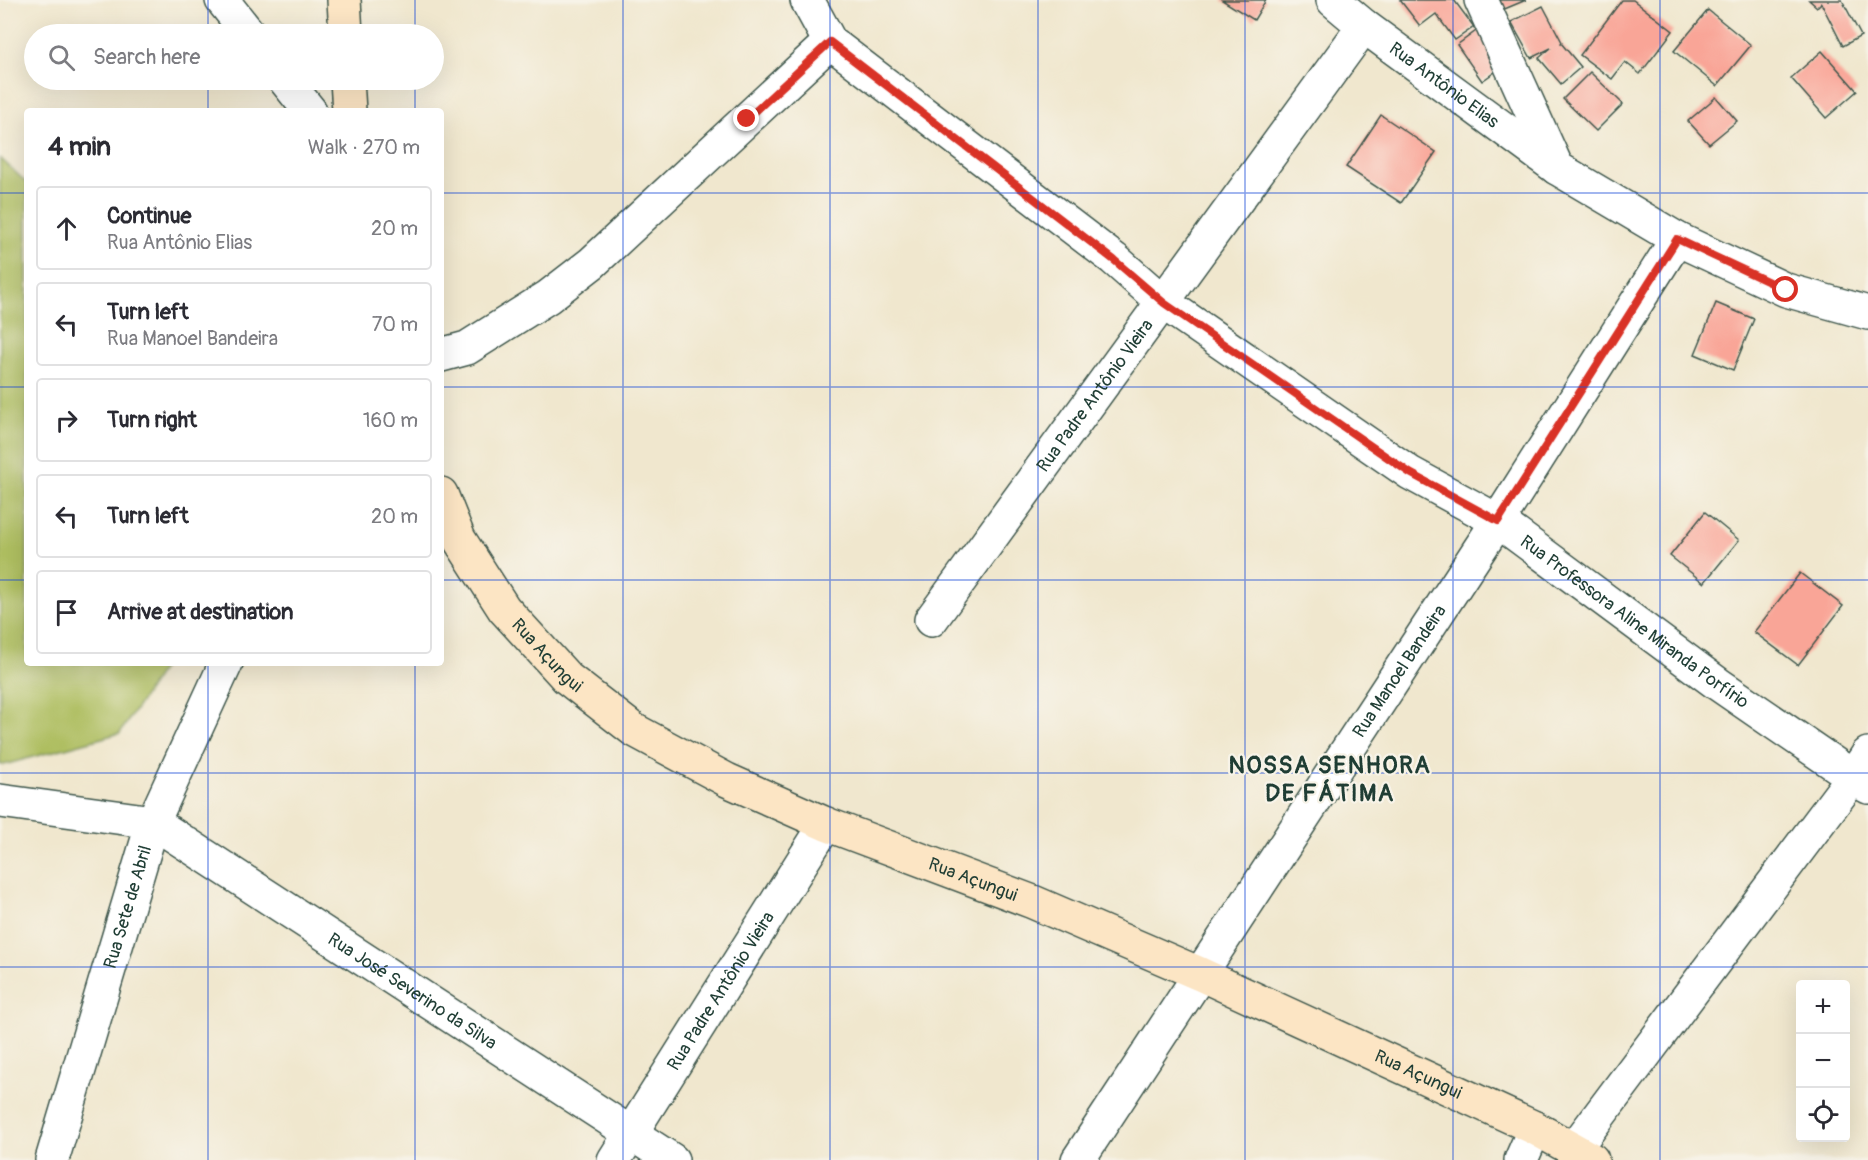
<!DOCTYPE html>
<meta charset="utf-8">
<style>
:root{--surface:#fff;--page:#f2f2f3;--text:#2b2b33;--muted:#7c7c81;--line:#e1e1e2}
body{margin:0;font-family:Pangolin,sans-serif;background:var(--page);color:var(--text)}
.controls{position:absolute;right:18px;bottom:18px;display:grid;overflow:hidden;border-radius:6px;box-shadow:0 6px 24px #0002}
.controls button{width:54px;height:54px;display:grid;place-items:center;padding:0;border:0;border-bottom:2px solid var(--line);background:var(--surface);color:var(--text);font:30px sans-serif}
.stop{position:absolute;width:18px;height:18px;margin:-14px;border:4px solid #d93025;border-radius:50%;background:#fff}
.stop.end{background:#d93025;border-color:#fff;box-shadow:0 2px 6px #0008}
.list{margin:0;padding:0;list-style:none}
h2{display:flex;justify-content:space-between;align-items:center;height:78px;margin:0;padding:0 24px;font-size:26px}
h2 small{font-size:20px;font-weight:400;color:var(--muted)}
.list li{display:grid;grid-template-columns:39px 1fr auto;gap:18px;align-items:center;box-sizing:border-box;height:84px;margin:0 12px 12px;padding:0 12px;border:2px solid var(--line);border-radius:6px}
.list b{display:block;font-size:22px;white-space:nowrap}
.list p{margin:0;font-size:20px;white-space:nowrap;color:var(--muted)}
.list em{font-size:20px;font-style:normal;color:var(--muted)}
.icon{flex:none;width:33px;height:33px;fill:none;stroke:currentColor;stroke-width:2;stroke-linecap:round;stroke-linejoin:round}
.map{position:relative;flex:none;width:1868px;height:1160px;overflow:hidden}
.search{position:absolute;background:var(--surface);box-shadow:0 6px 24px #0002;left:24px;top:24px;width:420px;height:66px;display:flex;align-items:center;gap:15px;box-sizing:border-box;padding:0 21px;border-radius:33px;color:var(--muted);font-size:22px}
.panel{position:absolute;background:var(--surface);box-shadow:0 6px 24px #0002;left:24px;top:108px;width:420px;height:558px;border-radius:6px}
.map>svg:first-child{display:block}
.green{fill:#aebe61;stroke:#667e4a;stroke-width:1.5}
.building{fill:#f9a597}
.lines{fill:none;stroke-linecap:round;stroke-linejoin:round}
.minor-casing{stroke:#3e564b;stroke-width:36}
.tertiary-casing{stroke:#3e564b;stroke-width:36}
.secondary-casing{stroke:#3e564b;stroke-width:36}
.minor{stroke:#fff;stroke-width:33}
.tertiary{stroke:#fff;stroke-width:33}
.secondary{stroke:#fce5c4;stroke-width:33}
.route{stroke:#d93025;stroke-width:8}
.grid{fill:none;stroke:#1d4ed8;stroke-width:1.5;stroke-opacity:0.55}
.labels{text-anchor:middle;stroke-width:4.5;stroke-linejoin:round;paint-order:stroke}
.street-label{font-size:18px;fill:#1f3d34;stroke:#f7f3e8}
.district-label{font-size:24px;font-weight:bold;letter-spacing:1.5px;fill:#1f3d34;stroke:#f7f3e8}
</style>
<div class="map">
<svg width="1868" height="1160" viewBox="0 0 1868 1160">
<rect width="100%" height="100%" fill="#f7f3e8"/>
<filter id="ink" filterUnits="userSpaceOnUse"><feTurbulence type="fractalNoise" baseFrequency=".0167" numOctaves="2"/><feDisplacementMap in="SourceGraphic" scale="12" xChannelSelector="R" yChannelSelector="G"/><feConvolveMatrix kernelMatrix="1 2 1 2 8 2 1 2 1" color-interpolation-filters="sRGB"/></filter>
<filter id="wash" filterUnits="userSpaceOnUse"><feTurbulence type="fractalNoise" baseFrequency=".008" numOctaves="4" result="noise"/><feDisplacementMap in="SourceGraphic" scale="24" xChannelSelector="R" yChannelSelector="G"/><feGaussianBlur stdDeviation="1.35" result="paint"/><feColorMatrix in="noise" values="0 0 0 0 0 0 0 0 0 0 0 0 0 0 0 0 0 1.4 0 .05"/><feComposite in="paint" operator="in"/></filter>
<g filter="url(#wash)">
<rect width="100%" height="100%" fill="#f0e7ce"/>
<polygon class="green" points="0,158 27,183 27,663 166,663 120,733 4,765 0,764"/>
<g id="blocks">
<g class="building">
<polygon points="1222,0 1266,0 1254,20"/>
<polygon points="1400,0 1454,0 1474,27 1455,40 1436,14 1420,26"/>
<polygon points="1489,0 1526,0 1495,13"/>
<polygon points="1622,0 1633,0 1673,31 1640,74 1625,62 1612,79 1580,55"/>
<polygon points="1809,0 1842,0 1861,36 1843,46 1821,3 1817,7"/>
<polygon points="1543,6 1562,42 1561,43 1581,67 1561,84 1539,58 1551,48 1531,58 1511,22"/>
<polygon points="1708,10 1751,45 1717,86 1674,51"/>
<polygon points="1483,26 1509,62 1482,81 1457,45"/>
<polygon points="1822,51 1857,91 1826,118 1791,78"/>
<polygon points="1590,72 1623,104 1596,131 1563,99"/>
<polygon points="1716,97 1737,121 1709,144 1688,121"/>
<polygon points="1381,115 1436,152 1401,203 1346,167"/>
<polygon points="1716,303 1754,319 1733,370 1695,354"/>
<polygon points="1705,512 1739,540 1704,583 1670,556"/>
<polygon points="1800,573 1843,606 1798,665 1754,632"/>
</g>
</g>
</g>
<g filter="url(#ink)">
<use href="#blocks" fill-opacity="0" stroke="#3e564b" stroke-width="1.5"/>
<g class="lines">
<defs>
<g id="minor">
<polyline points="222,0 249,34"/>
<path id="s1" d="M807,0L830,42L1114,259L1164,303L1410,473L1498,521L1718,684L1868,787"/>
<polyline points="1481,0 1557,168"/>
<polyline points="285,80 310,111"/>
<polyline points="441,355 467,348 548,297 592,263 830,42"/>
<path id="s2" d="M931,620L1364,26"/>
<path id="s3" d="M0,801L153,822L672,1160"/>
<polyline points="1574,1149 1853,777 1868,754"/>
<path id="s4" d="M52,1160L153,822L226,663"/>
<path id="s5" d="M614,1160L826,824"/>
<path id="s6" d="M1078,1160L1498,521L1677,239"/>
<polyline points="1521,1160 1535,1128"/>
</g>
<g id="tertiary">
<path id="s7" d="M1333,0L1364,26L1557,168L1677,239L1786,290L1868,313"/>
</g>
<g id="secondary">
<polyline points="344,0 346,34"/>
<polyline points="347,80 349,111"/>
<path id="s8" d="M441,494L459,539L504,609L567,678L634,730L727,780L826,824L1033,902L1200,974L1535,1128L1592,1160"/>
</g>
</defs>
<use href="#minor" class="minor-casing"/>
<use href="#tertiary" class="tertiary-casing"/>
<use href="#secondary" class="secondary-casing"/>
<use href="#minor" class="minor"/>
<use href="#tertiary" class="tertiary"/>
<use href="#secondary" class="secondary"/>
</g>
</g>
<g class="lines" filter="url(#ink)">
<polyline class="route" points="747,119 830,42 1114,260 1164,303 1410,473 1498,521 1677,239 1786,290"/>
</g>
<path class="grid" d="M208,0V34M415,0V34M623,0V1160M830,0V1160M1038,0V1160M1245,0V1160M1453,0V1160M1660,0V1160M208,80V111M415,80V111M0,193H27M441,193H1868M0,387H27M441,387H1868M0,580H27M441,580H1868M208,663V1160M415,663V1160M0,773H1868M0,967H1868"/>
<g class="labels">
<g class="street-label">
<text dy="6" stroke="none"><textPath href="#s7" startOffset="140">Rua Antônio Elias</textPath></text>
<text dy="6" stroke="none"><textPath href="#s2" startOffset="278">Rua Padre Antônio Vieira</textPath></text>
<text dy="6" stroke="none"><textPath href="#s1" startOffset="1041">Rua Professora Aline Miranda Porfírio</textPath></text>
<text dy="6" stroke="none"><textPath href="#s8" startOffset="195">Rua Açungui</textPath></text>
<text dy="6" stroke="none"><textPath href="#s6" startOffset="585">Rua Manoel Bandeira</textPath></text>
<text dy="6" stroke="none"><textPath href="#s8" startOffset="681">Rua Açungui</textPath></text>
<text dy="6" stroke="none"><textPath href="#s4" startOffset="264">Rua Sete de Abril</textPath></text>
<text dy="6" stroke="none"><textPath href="#s3" startOffset="464">Rua José Severino da Silva</textPath></text>
<text dy="6" stroke="none"><textPath href="#s5" startOffset="200">Rua Padre Antônio Vieira</textPath></text>
<text dy="6" stroke="none"><textPath href="#s8" startOffset="1167">Rua Açungui</textPath></text>
</g>
<g class="district-label">
<text x="1330" y="773">NOSSA SENHORA<tspan x="1330" dy="28">DE FÁTIMA</tspan></text>
</g>
</g>
</svg>
<div class="controls">
<button>+</button>
<button>−</button>
<button><svg class="icon" aria-label="locate" viewBox="0 0 24 24"><circle cx="12" cy="12" r="6"/><path d="M12 2v4M12 18v4M2 12h4M18 12h4"/></svg></button>
</div>
<div class="stop" style="left:1786px;top:290px"></div>
<div class="stop end" style="left:747px;top:119px"></div>
<div class="search"><svg class="icon" aria-label="search" viewBox="0 0 24 24"><circle cx="10" cy="10" r="6"/><path d="M15 15l6 6"/></svg>Search here</div>
<section class="panel">
<h2>4 min<small>Walk · 270 m</small></h2>
<ul class="list">
<li><svg class="icon" aria-label="ahead" viewBox="0 0 24 24"><path d="M12 20V5M6 11l6-6 6 6"/></svg><div><b>Continue</b><p>Rua Antônio Elias</p></div><em>20 m</em></li>
<li><svg class="icon" aria-label="left" viewBox="0 0 24 24"><path d="M17 20v-9H6M10 6l-5 5 5 5"/></svg><div><b>Turn left</b><p>Rua Manoel Bandeira</p></div><em>70 m</em></li>
<li><svg class="icon" aria-label="right" viewBox="0 0 24 24"><path d="M7 20v-9h11M14 6l5 5-5 5"/></svg><div><b>Turn right</b></div><em>160 m</em></li>
<li><svg class="icon" aria-label="left" viewBox="0 0 24 24"><path d="M17 20v-9H6M10 6l-5 5 5 5"/></svg><div><b>Turn left</b></div><em>20 m</em></li>
<li><svg class="icon" aria-label="arrive" viewBox="0 0 24 24"><path d="M6 21V4h12l-3 4 3 4H6"/></svg><div><b>Arrive at destination</b></div></li>
</ul>
</section>
</div>
